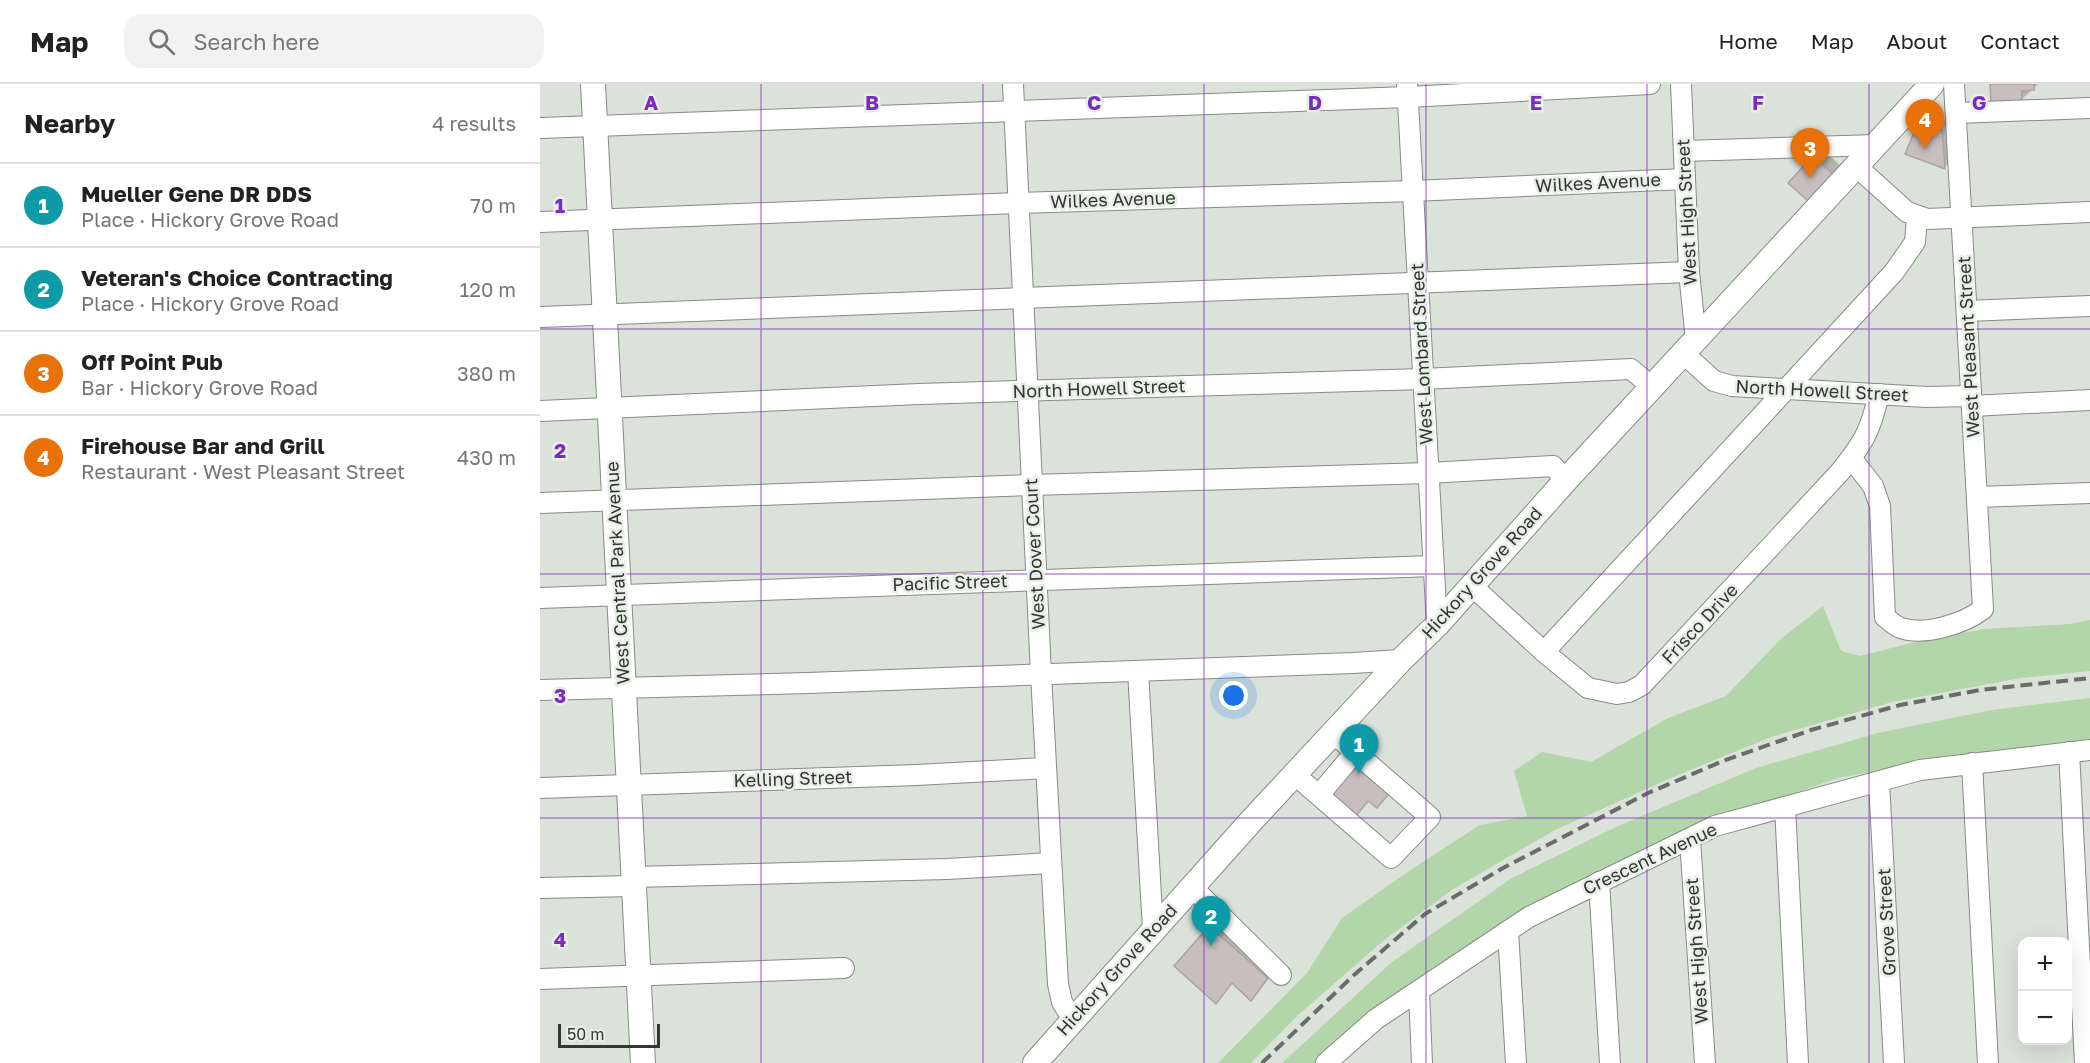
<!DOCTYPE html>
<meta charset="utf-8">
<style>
:root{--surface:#fff;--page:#f2f2f2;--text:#222;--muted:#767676;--line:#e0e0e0;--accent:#ea580c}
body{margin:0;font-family:"Golos Text",sans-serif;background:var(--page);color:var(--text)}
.controls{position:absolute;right:18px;bottom:18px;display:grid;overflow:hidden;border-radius:12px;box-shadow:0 6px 24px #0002}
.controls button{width:54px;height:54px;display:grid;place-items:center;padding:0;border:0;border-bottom:2px solid var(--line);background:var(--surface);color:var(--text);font:30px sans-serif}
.scale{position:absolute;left:18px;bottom:15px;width:102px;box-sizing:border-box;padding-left:6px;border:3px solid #333632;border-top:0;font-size:16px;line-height:21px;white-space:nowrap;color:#333632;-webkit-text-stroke:4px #e8efe7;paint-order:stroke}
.you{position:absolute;left:694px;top:612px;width:21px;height:21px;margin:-15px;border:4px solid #fff;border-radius:50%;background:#1a73e8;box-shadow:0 0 0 9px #1a73e833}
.badge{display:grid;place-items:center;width:39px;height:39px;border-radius:50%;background:var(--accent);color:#fff;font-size:20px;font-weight:700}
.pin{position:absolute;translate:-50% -50px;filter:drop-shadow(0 2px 3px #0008)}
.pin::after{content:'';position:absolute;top:32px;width:21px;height:18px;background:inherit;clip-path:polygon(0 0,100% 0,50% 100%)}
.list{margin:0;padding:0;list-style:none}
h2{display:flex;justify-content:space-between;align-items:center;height:78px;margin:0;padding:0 24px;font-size:26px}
h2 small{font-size:20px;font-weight:400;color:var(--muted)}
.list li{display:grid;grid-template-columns:39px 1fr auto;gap:18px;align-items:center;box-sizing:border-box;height:84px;padding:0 24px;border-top:2px solid var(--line)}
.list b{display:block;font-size:22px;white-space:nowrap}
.list p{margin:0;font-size:20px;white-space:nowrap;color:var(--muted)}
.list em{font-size:20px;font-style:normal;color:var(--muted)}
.icon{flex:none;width:33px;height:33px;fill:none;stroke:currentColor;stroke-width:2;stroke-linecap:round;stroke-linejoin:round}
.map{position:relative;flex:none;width:1550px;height:979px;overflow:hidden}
header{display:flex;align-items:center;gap:36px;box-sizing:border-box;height:84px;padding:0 30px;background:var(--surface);border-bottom:2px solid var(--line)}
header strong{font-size:28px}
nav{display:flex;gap:33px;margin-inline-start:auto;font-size:21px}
.search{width:420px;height:54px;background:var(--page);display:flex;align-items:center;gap:15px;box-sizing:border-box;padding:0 21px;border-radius:18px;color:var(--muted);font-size:22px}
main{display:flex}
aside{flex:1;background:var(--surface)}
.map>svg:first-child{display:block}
.green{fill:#b2d5a9}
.shadow{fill:#0003}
.building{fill:#c9bebf;stroke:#ada2a3;stroke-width:1.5}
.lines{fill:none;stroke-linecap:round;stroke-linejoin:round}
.minor-casing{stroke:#868b84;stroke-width:22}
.major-casing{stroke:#868b84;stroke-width:26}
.minor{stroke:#fff;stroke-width:20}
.major{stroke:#fff;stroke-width:24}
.rail{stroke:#696d68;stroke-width:4;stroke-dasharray:12 6;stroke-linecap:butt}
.grid{fill:none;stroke:#7b2cbf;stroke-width:1.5;stroke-opacity:0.55}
.labels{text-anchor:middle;stroke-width:5;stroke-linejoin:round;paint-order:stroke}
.street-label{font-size:18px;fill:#333632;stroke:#e8efe7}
.grid-label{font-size:20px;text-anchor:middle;font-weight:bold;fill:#7b2cbf;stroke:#e8efe7;stroke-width:5;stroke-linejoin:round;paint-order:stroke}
</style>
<header>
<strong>Map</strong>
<div class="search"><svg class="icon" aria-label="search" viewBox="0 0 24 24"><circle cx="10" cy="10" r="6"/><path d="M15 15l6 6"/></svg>Search here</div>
<nav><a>Home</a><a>Map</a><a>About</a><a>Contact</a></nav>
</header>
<main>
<aside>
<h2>Nearby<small>4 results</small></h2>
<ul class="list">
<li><span class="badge" style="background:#0f9aa8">1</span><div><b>Mueller Gene DR DDS</b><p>Place · Hickory Grove Road</p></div><em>70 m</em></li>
<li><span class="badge" style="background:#0f9aa8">2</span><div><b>Veteran's Choice Contracting</b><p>Place · Hickory Grove Road</p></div><em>120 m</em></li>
<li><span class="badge" style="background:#e8710a">3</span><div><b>Off Point Pub</b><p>Bar · Hickory Grove Road</p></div><em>380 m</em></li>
<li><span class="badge" style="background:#e8710a">4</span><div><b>Firehouse Bar and Grill</b><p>Restaurant · West Pleasant Street</p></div><em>430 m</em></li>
</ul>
</aside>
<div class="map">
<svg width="1550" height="979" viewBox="0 0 1550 979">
<rect width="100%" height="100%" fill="#dbe2da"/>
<g class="green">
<polygon points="1283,522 1301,567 1320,572 1367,560 1444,545 1530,540 1550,536 1550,587 1481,594 1352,618 1231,653 1131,694 1015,746 913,805 843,857 758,931 711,979 678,979 767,889 802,834 872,785 940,741 987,732 974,687 1002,668 1051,678 1128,634 1186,612 1242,554"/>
<polygon points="1550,614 1550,657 1518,659 1379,679 1298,694 1178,736 1050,797 778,979 742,979 852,878 972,794 1078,742 1216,684 1338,649 1452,626"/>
</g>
<g class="shadow">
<polygon points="1452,0 1498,0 1481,16"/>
<polygon points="1387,32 1410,38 1412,76 1404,83 1379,40"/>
<polygon points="1282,65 1300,81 1275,107 1250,99"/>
<polygon points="680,832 738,883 711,915 693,898 676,918 670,843"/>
</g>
<g class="building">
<polygon points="1450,0 1494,0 1494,6 1482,7 1482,17 1451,18"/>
<polygon points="1378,39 1402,46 1405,85 1365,70"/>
<polygon points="1273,72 1293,90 1268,117 1248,99"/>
<polygon points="817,675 853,705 837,724 828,717 816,732 789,708"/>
<polygon points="669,842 728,894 711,917 692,899 676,920 634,882"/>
</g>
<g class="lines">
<defs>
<g id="minor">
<polyline points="473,0 501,590 518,900 522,918 533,936"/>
<polyline points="867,0 897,541"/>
<polyline points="1141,0 1149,188 1156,256"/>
<polyline points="1416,29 1550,24"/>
<polyline points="0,44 868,13 1110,0"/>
<polyline points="1144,67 1336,61"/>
<polyline points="1316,82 1367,128 1387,135 1550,128"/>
<polyline points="0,138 478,119 873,107 1145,95"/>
<polyline points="1427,227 1550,222"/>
<polyline points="0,233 1149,188"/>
<polyline points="1143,269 1174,297 1192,302 1387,313 1431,312"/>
<polyline points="1432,322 1550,316"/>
<polyline points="0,327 379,310 883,295 1091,285 1112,303"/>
<path d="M1311,374L1333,402L1340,422L1345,533C1350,537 1355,542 1361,544C1384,552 1424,540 1443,525L1414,0"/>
<polyline points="1437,413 1550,409"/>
<polyline points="0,419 492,401 888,389 1013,382 1026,396"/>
<path d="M932,502L1004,568L1048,604L1077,610L1089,608L1102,601L1300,388C1324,358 1330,348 1339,310"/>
<polyline points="0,514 893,482"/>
<polyline points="1004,568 1354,188 1375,158 1377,133"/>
<polyline points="598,587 613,846"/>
<polyline points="0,606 268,599 813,579 861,576"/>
<polyline points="1529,668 1545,979"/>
<polyline points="1432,679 1448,979"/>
<polyline points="754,690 851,774 890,733 793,649"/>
<polyline points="1339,698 1354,979"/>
<polyline points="0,704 377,691 506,684"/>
<polyline points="779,711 816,667"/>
<polyline points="1245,723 1258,979"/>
<polyline points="1150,755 1165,979"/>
<polyline points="94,793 407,785 511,779"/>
<polyline points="1059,798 1070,979"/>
<polyline points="652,803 741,891"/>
<polyline points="0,804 94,802"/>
<polyline points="968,847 976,979"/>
<polyline points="0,895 304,884"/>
<polyline points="879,907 882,979"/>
<polyline points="786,979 836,935 989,833 1175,742 1380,686 1550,666"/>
</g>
<g id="major">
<polyline points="53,0 103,979"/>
<polyline points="495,979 713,735 861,576 897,541 1026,396 1392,0"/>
</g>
</defs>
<use href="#minor" class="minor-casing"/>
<use href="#major" class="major-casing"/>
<use href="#minor" class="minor"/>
<use href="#major" class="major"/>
<polyline class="rail" points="722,979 814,891 885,830 963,784 1108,709 1183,677 1271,646 1360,621 1440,606 1550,594"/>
</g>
<path class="grid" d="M221,0V979M443,0V979M664,0V979M886,0V979M1107,0V979M1329,0V979M0,245H1550M0,490H1550M0,734H1550"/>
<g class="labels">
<g class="street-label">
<text transform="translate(1058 99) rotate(-3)" y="6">Wilkes Avenue</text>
<text transform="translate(573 116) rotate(-2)" y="6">Wilkes Avenue</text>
<text transform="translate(1147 128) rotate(-93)" y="6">West High Street</text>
<text transform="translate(1429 263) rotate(-93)" y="6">West Pleasant Street</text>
<text transform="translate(882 270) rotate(-93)" y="6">West Lombard Street</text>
<text transform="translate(559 305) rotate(-2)" y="6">North Howell Street</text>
<text transform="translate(1282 307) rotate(3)" y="6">North Howell Street</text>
<text transform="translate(495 470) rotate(-93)" y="6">West Dover Court</text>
<text transform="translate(78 489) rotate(-93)" y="6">West Central Park Avenue</text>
<text transform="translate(942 489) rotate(-48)" y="6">Hickory Grove Road</text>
<text transform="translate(410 499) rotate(-2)" y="6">Pacific Street</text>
<text transform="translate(1160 540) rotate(-47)" y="6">Frisco Drive</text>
<text transform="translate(253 695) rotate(-2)" y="6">Kelling Street</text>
<text transform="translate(1110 775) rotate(-25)" y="6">Crescent Avenue</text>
<text transform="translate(1347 838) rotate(-93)" y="6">Grove Street</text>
<text transform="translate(1157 867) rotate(-94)" y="6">West High Street</text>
<text transform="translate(577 886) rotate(-48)" y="6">Hickory Grove Road</text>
</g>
</g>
<g class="grid-label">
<text x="111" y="26">A</text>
<text x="332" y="26">B</text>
<text x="554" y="26">C</text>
<text x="775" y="26">D</text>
<text x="996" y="26">E</text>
<text x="1218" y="26">F</text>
<text x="1439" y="26">G</text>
<text x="20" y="129">1</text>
<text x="20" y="374">2</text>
<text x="20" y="619">3</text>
<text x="20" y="863">4</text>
</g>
</svg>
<div class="controls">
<button>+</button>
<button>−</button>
</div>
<div class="scale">50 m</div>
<div class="you"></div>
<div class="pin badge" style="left:819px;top:690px;background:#0f9aa8">1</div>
<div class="pin badge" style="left:671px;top:862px;background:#0f9aa8">2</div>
<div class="pin badge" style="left:1270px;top:94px;background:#e8710a">3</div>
<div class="pin badge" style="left:1385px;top:65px;background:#e8710a">4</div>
</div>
</main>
